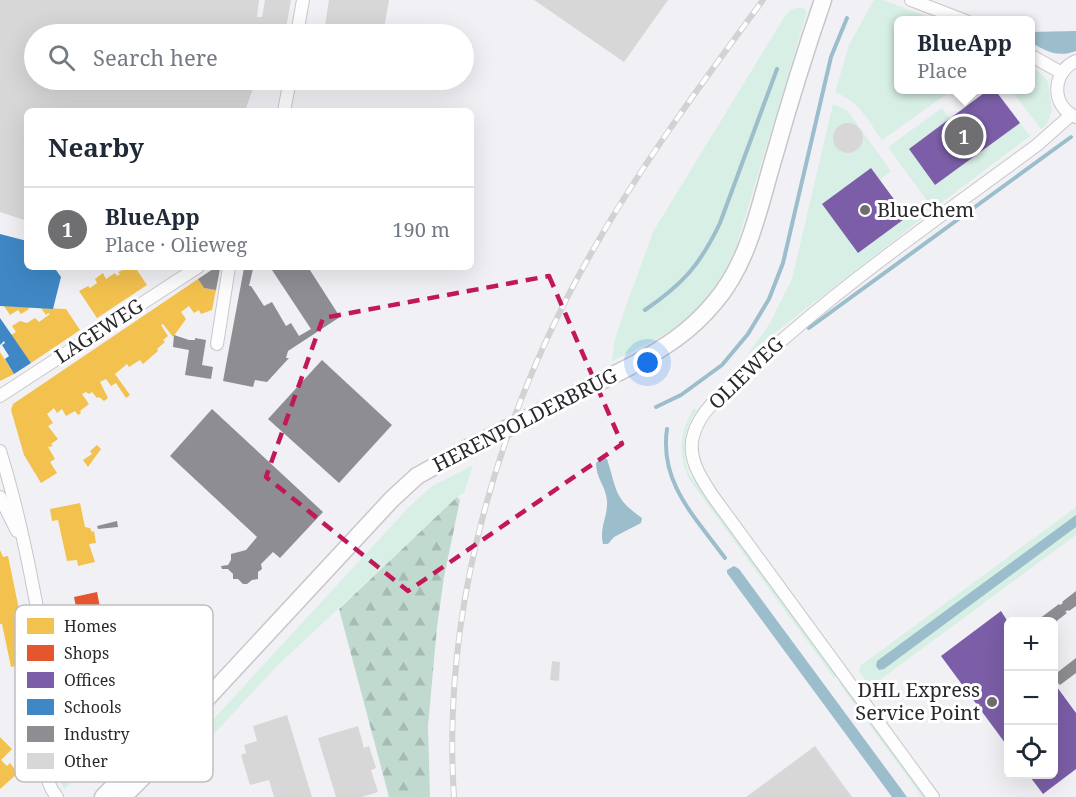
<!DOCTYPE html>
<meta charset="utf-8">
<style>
:root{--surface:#fff;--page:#f6f6f7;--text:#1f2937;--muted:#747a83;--line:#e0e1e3;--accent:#6f6f72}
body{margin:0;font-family:"Noto Serif",serif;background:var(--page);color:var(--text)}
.controls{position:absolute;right:18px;bottom:18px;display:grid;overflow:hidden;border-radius:9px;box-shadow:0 6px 24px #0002}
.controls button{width:54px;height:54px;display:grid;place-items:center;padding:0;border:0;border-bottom:2px solid var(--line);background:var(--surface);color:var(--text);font:30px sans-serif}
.you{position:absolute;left:648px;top:363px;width:21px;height:21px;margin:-15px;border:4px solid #fff;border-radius:50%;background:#1a73e8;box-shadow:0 0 0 9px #1a73e833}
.badge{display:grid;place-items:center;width:39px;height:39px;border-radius:50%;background:var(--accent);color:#fff;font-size:20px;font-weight:700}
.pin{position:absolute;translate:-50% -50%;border:3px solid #fff;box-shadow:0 2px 6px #0006}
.popup{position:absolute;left:894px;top:16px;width:141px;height:78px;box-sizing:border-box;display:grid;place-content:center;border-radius:9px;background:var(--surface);filter:drop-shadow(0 2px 4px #0005);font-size:20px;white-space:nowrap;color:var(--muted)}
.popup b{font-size:22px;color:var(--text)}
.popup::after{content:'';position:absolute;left:50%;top:100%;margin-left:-12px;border:12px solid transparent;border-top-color:var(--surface)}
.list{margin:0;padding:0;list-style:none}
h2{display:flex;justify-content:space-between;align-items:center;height:78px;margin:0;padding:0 24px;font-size:26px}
h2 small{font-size:20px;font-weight:400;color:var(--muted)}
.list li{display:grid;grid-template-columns:39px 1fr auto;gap:18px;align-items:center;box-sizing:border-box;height:84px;padding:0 24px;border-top:2px solid var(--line)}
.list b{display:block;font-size:22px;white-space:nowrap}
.list p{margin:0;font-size:20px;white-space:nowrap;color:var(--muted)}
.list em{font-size:20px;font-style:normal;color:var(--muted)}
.icon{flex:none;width:33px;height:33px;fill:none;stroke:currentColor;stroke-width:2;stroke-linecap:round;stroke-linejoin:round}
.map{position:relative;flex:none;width:1076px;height:797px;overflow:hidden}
.search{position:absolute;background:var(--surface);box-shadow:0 6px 24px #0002;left:24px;top:24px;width:450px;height:66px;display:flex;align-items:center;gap:15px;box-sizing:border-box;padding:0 21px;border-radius:33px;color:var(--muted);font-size:22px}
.panel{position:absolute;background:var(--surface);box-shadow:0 6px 24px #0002;left:24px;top:108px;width:450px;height:162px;border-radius:9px}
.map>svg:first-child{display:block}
.grass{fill:#d7efe4}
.forest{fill:url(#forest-firs)}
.water{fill:#9cbdcc}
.homes{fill:#f2c14e}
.shops{fill:#e4572e}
.offices{fill:#7b5ea7}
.schools{fill:#3f88c5}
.industry{fill:#8d8d92}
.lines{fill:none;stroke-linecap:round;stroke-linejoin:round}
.stream{stroke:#9cbdcc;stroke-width:4}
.building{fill:#d8d7d8}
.street-casing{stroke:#c7c6ca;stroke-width:14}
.secondary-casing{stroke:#c7c6ca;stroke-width:19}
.street{stroke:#fdfdfe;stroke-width:12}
.secondary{stroke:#fdfdfe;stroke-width:16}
.rail-casing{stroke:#d2d2d3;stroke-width:6}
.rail{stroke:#fff;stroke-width:4;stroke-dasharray:11;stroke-linecap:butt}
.secondary-bridge-casing{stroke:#c7c6ca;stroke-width:19;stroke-linecap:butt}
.secondary-bridge{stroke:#fdfdfe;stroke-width:16}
.marked{fill:none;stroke:#c2185b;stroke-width:4.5;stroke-dasharray:12 8;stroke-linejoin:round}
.poi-dot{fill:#6f6f72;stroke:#fff;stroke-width:2}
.labels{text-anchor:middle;stroke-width:6;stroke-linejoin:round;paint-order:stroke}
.poi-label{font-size:20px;fill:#29292c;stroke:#fff;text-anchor:start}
.street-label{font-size:20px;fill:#29292c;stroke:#fff}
.key{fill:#fff;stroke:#bfbfc0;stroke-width:1.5}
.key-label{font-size:16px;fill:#29292c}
</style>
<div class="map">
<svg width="1076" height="797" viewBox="0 0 1076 797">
<defs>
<pattern id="forest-firs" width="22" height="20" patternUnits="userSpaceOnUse" patternTransform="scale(1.5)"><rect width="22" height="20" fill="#c1dad0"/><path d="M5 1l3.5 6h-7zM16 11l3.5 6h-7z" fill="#a6bbb3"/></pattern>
</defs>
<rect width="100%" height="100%" fill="#f1f1f5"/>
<g class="grass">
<path d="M874,0H883L936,20L898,21V90H952L882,140C869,122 858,99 835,93L849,45Z"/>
<path d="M796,8H803L807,12L736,247C707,314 676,331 612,361L614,343L621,320L653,232L783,19L789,11Z"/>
<polygon points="1030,66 1044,76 1048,82 1052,110 1047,124 1041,129 1011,90 1030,90"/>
<polygon points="833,104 847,110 891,171 880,180 871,168 822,204 858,253 918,209 924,217 748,354 770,323 792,279"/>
<polygon points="942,108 950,119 909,149 935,185 1020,123 1030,136 933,209 888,147"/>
<path d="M694,408L697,410C683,429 681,452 689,474L837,676L834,678L689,479C677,454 680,430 694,408Z"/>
<polygon points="473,465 464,493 457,497 276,667 201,748 194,742 208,725 409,507 431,487"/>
<polygon points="1076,507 1076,535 873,685 868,684 859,671 860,666"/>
<polygon points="58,620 70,633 81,688 76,702 71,703 53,621"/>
<polygon points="841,682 926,797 922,797 839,683"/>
<path d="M69,741L76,778L64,789C56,772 53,755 69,741Z"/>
</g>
<polygon class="forest" points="457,497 460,500 444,577 437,627 428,726 430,797 389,797 339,609"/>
<g class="water">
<path d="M1076,31V51C1057,58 1046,51 1030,42V32Z"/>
<path d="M602,457L607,459C617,489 613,498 642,518L641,523L614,537L608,544H603C599,528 608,516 607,501C606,486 596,479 596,463Z"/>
<polygon points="1076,515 1076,527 884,669 879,670 876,666 877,661"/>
<polygon points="734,566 739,569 907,797 892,797 727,573 727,570"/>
</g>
<g class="homes">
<polygon points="129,267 135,267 147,285 97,318 79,291 88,286 90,288 97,283 95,279 103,273 106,279 115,273 117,276 120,274 118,272"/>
<polygon points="198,279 204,288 216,290 212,310 201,314 199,310 194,313 189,306 181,312 186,319 173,337 163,324 161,325 168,336 163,340 165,342 157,349 158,351 143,364 140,360 129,367 127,364 115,374 130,395 126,398 116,383 111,386 106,379 100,382 108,398 104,401 99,397 97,398 92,392 89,394 86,392 82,394 89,404 80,411 81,413 78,415 75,411 66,416 62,409 57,413 54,408 47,414 53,423 48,426 58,439 51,444 53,446 48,447 55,459 50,462 57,473 41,483 24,455 11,410 13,404"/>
<polygon points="4,306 28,307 29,309 21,314 18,310 10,315"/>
<polygon points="41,308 66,309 80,330 31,363 11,335 16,332 12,326 20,321 27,323 35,318 39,322 50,314 48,313 46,315"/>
<polygon points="0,352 14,374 0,381"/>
<polygon points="97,445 101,449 88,467 83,460 92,454 90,451"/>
<polygon points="80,503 85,527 90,528 92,532 94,531 96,543 89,544 95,562 78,566 77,560 67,561 58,520 52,521 50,509"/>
<polygon points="0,550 3,557 8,556 29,658 23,660 24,665 11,667 2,624 0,624"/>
<polygon points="0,737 12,749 1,760 7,766 10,763 18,773 0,789"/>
</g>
<polygon class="shops" points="97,592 100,607 104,607 115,658 83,665 72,613 77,612 74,597"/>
<g class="offices">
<polygon points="988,90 995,90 1020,123 935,185 909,149"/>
<polygon points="871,168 907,217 858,253 822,204"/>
<polygon points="1001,611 1008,622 1008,747 941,656"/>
<polygon points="1054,683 1076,713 1076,769 1043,794 1028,774 1054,774"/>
</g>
<g class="schools">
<polygon points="0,234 27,241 27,267 60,267 56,270 61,277 53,309 0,306"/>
<polygon points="0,318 31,363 14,374 5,359 9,356 2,345 5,343 4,341 0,345"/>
</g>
<g class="industry">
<polygon points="216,267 220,269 216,290 204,288 198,279"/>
<polygon points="270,267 308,267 340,317 288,351 286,358 289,358 267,382 255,380 253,387 223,381 244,268 253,269 249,286 251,286 264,306 272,302 286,326 291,323 299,336 311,329"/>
<polygon points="174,335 189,340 195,340 195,338 206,340 202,365 213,367 211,379 185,375 189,350 173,347"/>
<polygon points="322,360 392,425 339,483 268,419"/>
<polygon points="212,409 323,512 280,558 273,552 261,564 262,569 258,572 258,579 252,580 247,584 243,584 238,579 233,579 233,574 228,569 222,569 221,566 228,565 231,560 231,554 246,550 257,537 170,456"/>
<polygon points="117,521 118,527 98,529 97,526"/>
<polygon points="1076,591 1076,606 1069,611 1068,610 1065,612 1067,613 1054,623 1035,622 1059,604 1060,605 1063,603 1062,602"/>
<polygon points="1076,658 1076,673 1060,685 1058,683 1055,685 1054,675"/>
</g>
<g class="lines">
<g class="stream">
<path d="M645,310C683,284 700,265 720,223L777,69"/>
<polyline points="809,328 1071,137"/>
<polyline points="656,407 681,395 722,365 748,334 769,299 783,263 831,57 847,18"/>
<path d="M667,429C659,483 696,518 725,558"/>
</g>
</g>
<g class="building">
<polygon points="0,0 259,0 257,17 262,17 265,0 291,0 287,23 282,34 275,34 273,32 272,34 34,34 34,80 256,80 245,111 27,111 27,221 0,212"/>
<polygon points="329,0 389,0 383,34 329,34 330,32 324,31"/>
<polygon points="534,0 668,0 624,62"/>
<circle cx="848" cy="138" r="15"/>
<polygon points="552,661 560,662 559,681 550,680"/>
<polygon points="287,715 312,797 274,797 269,780 250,785 241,755 246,753 244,745 257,741 253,726"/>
<polygon points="358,726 364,748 369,746 376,768 371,770 378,792 362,797 336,797 318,738"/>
<polygon points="815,746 852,797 746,797 807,752"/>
</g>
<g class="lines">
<defs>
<g id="street">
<polyline points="911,0 966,21"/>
<polyline points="297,34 303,0"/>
<polyline points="1030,55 1062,73"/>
<path d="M1076,61C1051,72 1051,107 1076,117"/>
<polyline points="284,111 290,80"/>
<polyline points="217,344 229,267"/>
<polyline points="0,396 198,267"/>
<path d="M0,451C26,534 39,621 55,706C55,714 57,722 56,730C52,756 37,772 57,797"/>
<polyline points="0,497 17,531"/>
<path d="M933,797L712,495C700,477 686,456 694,433C702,407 728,389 747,372C836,288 939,218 1037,145L1071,115"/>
</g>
<g id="secondary">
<path d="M631,366C664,348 690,332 714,303C749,263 759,207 774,157C789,104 805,52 823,0"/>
<polyline points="103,797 136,763 174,734 392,499 417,476 462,451"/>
<polyline points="123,797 154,766 167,745"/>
</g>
</defs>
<use href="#street" class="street-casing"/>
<use href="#secondary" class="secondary-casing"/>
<use href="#street" class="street"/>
<use href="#secondary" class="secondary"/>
<defs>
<path id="rail" d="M454,797C441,605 501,408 597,243C646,158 705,79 763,0"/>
</defs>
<use href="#rail" class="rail-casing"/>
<use href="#rail" class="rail"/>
<defs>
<polyline id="secondary-bridge" points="462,451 631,366"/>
</defs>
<use href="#secondary-bridge" class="secondary-bridge-casing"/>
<use href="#secondary-bridge" class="secondary-bridge"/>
</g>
<path class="marked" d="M549,276L622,444L408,591L266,477L323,318Z"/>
<g class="poi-dot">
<circle cx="865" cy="210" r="6"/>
<circle cx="992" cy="702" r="6"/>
</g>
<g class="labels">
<g class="poi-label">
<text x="877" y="217">BlueChem</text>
<text x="980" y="697" text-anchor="end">DHL Express<tspan x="980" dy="23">Service Point</tspan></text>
</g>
<g class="street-label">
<text transform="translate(99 331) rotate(-33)" y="7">LAGEWEG</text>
<text transform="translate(746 373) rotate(-44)" y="7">OLIEWEG</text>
<text transform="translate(525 420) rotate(-27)" y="7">HERENPOLDERBRUG</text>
</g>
</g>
<rect x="15" y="605" width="198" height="177" rx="9" class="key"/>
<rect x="27" y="618" width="27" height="16" fill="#f2c14e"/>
<rect x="27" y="645" width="27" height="16" fill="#e4572e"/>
<rect x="27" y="672" width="27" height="16" fill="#7b5ea7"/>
<rect x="27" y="699" width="27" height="16" fill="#3f88c5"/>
<rect x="27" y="726" width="27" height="16" fill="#8d8d92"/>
<rect x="27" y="753" width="27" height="16" fill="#d8d7d8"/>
<g class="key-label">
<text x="64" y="632">Homes</text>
<text x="64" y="659">Shops</text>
<text x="64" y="686">Offices</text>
<text x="64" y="713">Schools</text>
<text x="64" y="740">Industry</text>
<text x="64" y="767">Other</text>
</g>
</svg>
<div class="controls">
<button>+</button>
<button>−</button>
<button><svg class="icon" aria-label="locate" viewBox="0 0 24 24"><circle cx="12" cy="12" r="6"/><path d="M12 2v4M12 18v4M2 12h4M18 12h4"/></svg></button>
</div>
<div class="you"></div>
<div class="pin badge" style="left:964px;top:136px">1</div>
<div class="popup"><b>BlueApp</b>Place</div>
<div class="search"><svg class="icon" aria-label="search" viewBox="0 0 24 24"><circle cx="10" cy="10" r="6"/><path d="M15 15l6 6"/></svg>Search here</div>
<section class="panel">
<h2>Nearby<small></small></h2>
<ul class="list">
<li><span class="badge">1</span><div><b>BlueApp</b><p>Place · Olieweg</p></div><em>190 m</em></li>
</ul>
</section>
</div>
